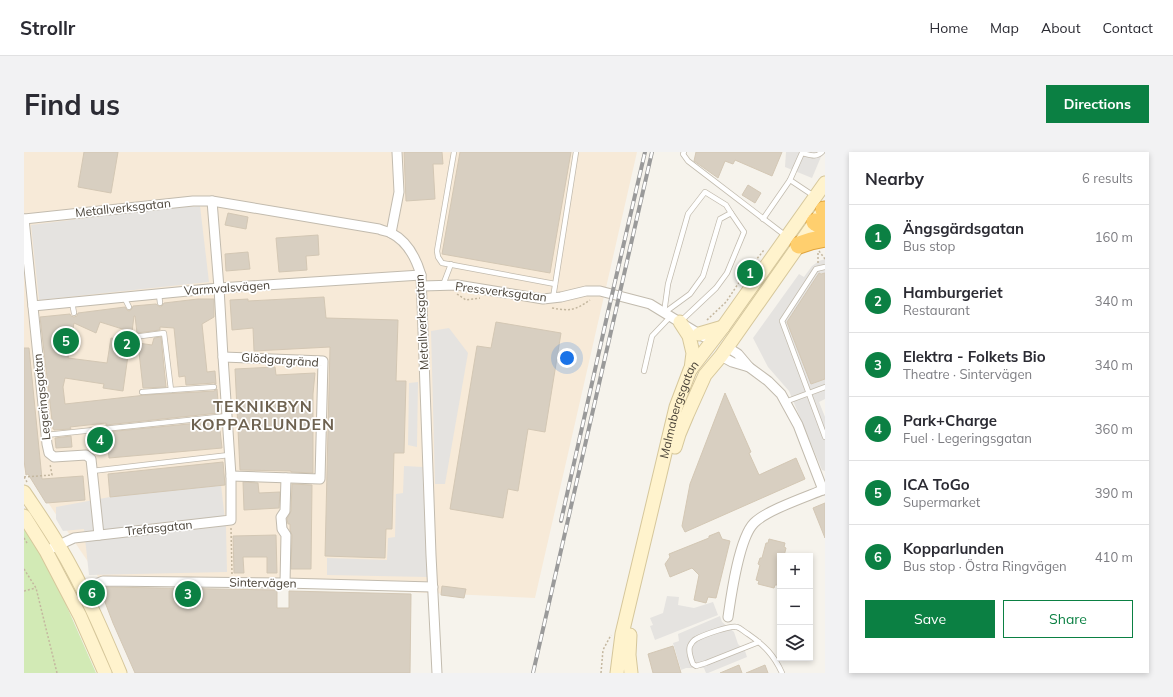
<!DOCTYPE html>
<meta charset="utf-8">
<style>
:root{--surface:#fff;--page:#f2f2f3;--text:#2b2b33;--muted:#7c7c81;--line:#e1e1e2;--accent:#0b8043}
body{margin:0;font-family:Mulish,sans-serif;background:var(--page);color:var(--text)}
.controls{position:absolute;right:12px;bottom:12px;display:grid;overflow:hidden;border-radius:0px;box-shadow:0 2px 6px #0003}
.controls button{width:36px;height:36px;display:grid;place-items:center;padding:0;border:0;border-bottom:1px solid var(--line);background:var(--surface);color:var(--text);font:20px sans-serif}
.you{position:absolute;left:543px;top:206px;width:14px;height:14px;margin:-10px;border:3px solid #fff;border-radius:50%;background:#1a73e8;box-shadow:0 0 0 6px #1a73e833}
.badge{display:grid;place-items:center;width:26px;height:26px;border-radius:50%;background:var(--accent);color:#fff;font-size:13px;font-weight:700}
.pin{position:absolute;translate:-50% -50%;border:2px solid #fff;box-shadow:0 1px 4px #0006}
.list{margin:0;padding:0;list-style:none}
h2{display:flex;justify-content:space-between;align-items:center;height:52px;margin:0;padding:0 16px;font-size:17px}
h2 small{font-size:13px;font-weight:400;color:var(--muted)}
.list li{display:grid;grid-template-columns:26px 1fr auto;gap:12px;align-items:center;box-sizing:border-box;height:64px;padding:0 16px;border-top:1px solid var(--line)}
.list b{display:block;font-size:15px;white-space:nowrap}
.list p{margin:0;font-size:13px;white-space:nowrap;color:var(--muted)}
.list em{font-size:13px;font-style:normal;color:var(--muted)}
.actions{display:flex;gap:8px;padding:12px 16px}
.actions a{flex:1;padding:9px 0;border:1px solid var(--accent);border-radius:0px;text-align:center;font-size:14px;color:var(--accent)}
.actions .main{background:var(--accent);color:#fff}
.icon{flex:none;width:22px;height:22px;fill:none;stroke:currentColor;stroke-width:2;stroke-linecap:round;stroke-linejoin:round}
.map{position:relative;flex:none;width:801px;height:521px;overflow:hidden;border-radius:0px}
header{display:flex;align-items:center;gap:24px;box-sizing:border-box;height:56px;padding:0 20px;background:var(--surface);border-bottom:1px solid var(--line)}
header strong{font-size:19px}
nav{display:flex;gap:22px;margin-inline-start:auto;font-size:14px}
.intro{display:flex;align-items:center;justify-content:space-between;box-sizing:border-box;height:96px;padding:0 24px}
h1{margin:0;font-size:28px}
.button{padding:10px 18px;border-radius:0px;background:var(--accent);color:#fff;font-size:14px;font-weight:700}
main{display:flex;gap:24px;padding:0 24px}
aside{flex:1;background:var(--surface);border-radius:0px;box-shadow:0 2px 6px #0003}
.map>svg:first-child{display:block}
.commercial{fill:#f7ead8}
.green{fill:#d2eab5}
.parking{fill:#e5e3e0}
.building{fill:#d8cfc1;stroke:#d3c7b4}
.lines{fill:none;stroke-linecap:round;stroke-linejoin:round}
.lane-casing{stroke:#c2bbae;stroke-width:6}
.street-casing{stroke:#c2bbae;stroke-width:11}
.secondary-casing{stroke:#d6c79b;stroke-width:15}
.highway-casing{stroke:#e0a43c;stroke-width:19}
.path{stroke:#c4b79f;stroke-width:1.5;stroke-dasharray:2 2;stroke-linecap:butt}
.lane{stroke:#fff;stroke-width:4.5}
.street{stroke:#fff;stroke-width:9}
.secondary{stroke:#fff3cd;stroke-width:13}
.highway{stroke:#ffcf6e;stroke-width:17}
.rail-casing{stroke:#9a9a9a;stroke-width:4}
.rail{stroke:#fff;stroke-width:2.5;stroke-dasharray:8;stroke-linecap:butt}
.labels{text-anchor:middle;stroke-width:3.5;stroke-linejoin:round;paint-order:stroke}
.street-label{font-size:12px;fill:#4b4439;stroke:#fff}
.district-label{font-size:16px;font-weight:bold;letter-spacing:1px;fill:#6e6250;stroke:#fff}
</style>
<header>
<strong>Strollr</strong>
<nav><a>Home</a><a>Map</a><a>About</a><a>Contact</a></nav>
</header>
<div class="intro"><h1>Find us</h1><a class="button">Directions</a></div>
<main>
<div class="map">
<svg width="801" height="521" viewBox="0 0 801 521">
<rect width="100%" height="100%" fill="#f6f3ec"/>
<polygon class="commercial" points="0,0 613,0 511,446 75,426 0,315"/>
<polygon class="green" points="0,374 33,432 72,521 0,521"/>
<g class="parking">
<polygon points="762,0 799,0 788,26 761,15"/>
<polygon points="176,54 185,130 15,148 7,73 133,57"/>
<polygon points="801,107 801,121 795,121 763,170 787,232 801,227 801,247 795,250 801,265 801,319 798,318 765,239 744,215 729,186 775,122 780,125 788,114 795,109"/>
<polygon points="425,176 444,201 421,332 411,332 407,179"/>
<polygon points="394,230 393,295 384,293 385,231"/>
<polygon points="380,314 399,315 404,425 303,423 303,406 363,408 364,386 371,385 372,342 379,341"/>
<polygon points="197,333 202,376 203,420 65,423 60,377 39,379 32,367 32,355 86,345"/>
<polygon points="643,444 655,445 654,453 670,456 689,450 694,463 631,488 626,474 629,473 626,466 639,461"/>
<polygon points="696,464 698,470 710,480 714,492 721,499 723,505 684,521 682,521 680,516 662,516 657,518 649,491 655,489 654,482"/>
</g>
<g class="building">
<polygon points="60,0 94,0 87,41 54,35"/>
<polygon points="380,0 418,0 419,12 409,12 411,47 382,49"/>
<polygon points="436,0 547,0 526,121 418,102"/>
<polygon points="672,0 758,0 748,24 711,8 709,12 701,9 694,26 670,9"/>
<polygon points="724,33 737,41 731,51 718,43"/>
<polygon points="204,61 224,65 222,77 201,73"/>
<polygon points="294,83 295,103 282,104 283,118 255,120 252,86"/>
<polygon points="224,100 226,117 202,119 201,102"/>
<polygon points="795,121 797,122 801,121 801,227 787,232 763,170"/>
<polygon points="300,145 302,166 374,168 372,229 382,229 380,301 370,301 368,377 362,377 361,406 301,404 306,195 230,199 229,176 208,178 206,148 224,147 224,149"/>
<polygon points="174,147 190,147 190,165 178,172 183,220 191,219 192,232 190,231 162,233 161,224 155,225 150,176 136,175 136,178 113,181 111,164 110,164 108,180 76,170 72,181 50,171 44,206 83,211 87,186 106,189 99,239 79,236 80,232 41,226 39,235 41,252 122,243 190,239 193,237 195,261 82,273 82,271 46,275 47,277 30,278 30,277 29,277 16,165 46,162 47,164 50,165 53,164 54,161 101,155 103,158 105,159 108,157 109,154 132,152 136,155 138,154 140,151"/>
<polygon points="472,170 537,181 521,280 504,277 494,339 484,337 479,366 426,357 453,194 467,196"/>
<polygon points="137,185 142,235 119,236 114,191 128,193 130,186"/>
<polygon points="0,196 5,196 18,327 59,324 61,348 22,351 4,322 2,323 0,308"/>
<polygon points="251,215 252,223 291,221 289,242 289,321 267,320 267,319 216,318 211,217"/>
<polygon points="701,241 727,300 725,301 735,323 772,306 781,327 661,380 658,374 666,332"/>
<polygon points="195,269 198,296 85,306 83,280"/>
<polygon points="47,284 48,295 32,296 31,286"/>
<polygon points="199,310 201,333 86,345 84,322"/>
<polygon points="219,330 234,331 235,341 256,340 255,356 220,358"/>
<polygon points="268,332 288,333 287,417 267,417 268,383 266,378 266,372 264,372 263,367 267,359"/>
<polygon points="801,351 801,386 789,356"/>
<polygon points="695,380 698,387 706,389 692,446 684,445 682,451 670,448 675,423 668,416 646,425 641,412 646,405 645,402 685,386 685,384"/>
<polygon points="252,383 253,421 243,421 243,405 219,405 220,421 210,421 209,384"/>
<polygon points="745,387 761,391 760,395 762,396 760,404 756,404 756,429 754,429 753,433 751,433 750,436 734,432 735,429 732,428 736,413 734,412 736,406 738,406 742,391 744,391"/>
<polygon points="418,434 442,437 440,446 417,443"/>
<polygon points="80,435 253,438 253,456 265,456 265,439 387,442 386,521 111,521 89,471 76,437"/>
<polygon points="649,494 657,521 629,521 624,502"/>
<polygon points="715,513 718,521 696,521"/>
<polygon points="741,513 744,521 722,521"/>
</g>
<g class="lines">
<defs>
<g id="lane">
<polyline points="430,0 413,99 414,105 418,111 531,132"/>
<polyline points="660,0 659,2 664,9 762,84"/>
<path d="M790,44L766,28L778,1C786,3 792,6 798,0"/>
<polyline points="739,67 766,28"/>
<polyline points="801,115 792,117 758,169 801,285"/>
<polyline points="419,133 427,112"/>
<polyline points="135,142 136,151"/>
<polyline points="100,145 105,155"/>
<polyline points="529,146 552,0"/>
<polyline points="48,150 50,161"/>
<polyline points="640,161 666,142 679,124 696,67 707,61 720,80 703,121 692,136 657,169"/>
<polyline points="640,161 644,132 664,62 681,40 702,53 707,61"/>
<polyline points="110,185 140,181 147,238"/>
<polyline points="620,219 628,184 647,164"/>
<polyline points="118,240 190,235"/>
<polyline points="761,250 801,235"/>
<polyline points="22,283 203,264"/>
<polyline points="68,319 205,303"/>
<path d="M735,490L682,511L672,514L669,512C667,507 664,499 666,494C667,492 670,488 672,487C679,483 707,473 713,475C717,476 720,480 724,482C740,493 750,503 758,521"/>
</g>
<g id="street">
<path d="M0,67L169,49H188L355,77C359,79 363,79 367,81C383,89 392,106 397,123L407,403L413,521"/>
<polyline points="0,67 23,292 25,301 30,305 62,303 67,307 75,383"/>
<polyline points="367,81 375,40 373,0"/>
<polyline points="398,134 433,133 519,147 537,145 562,139 576,139 626,152 680,185"/>
<polyline points="9,154 195,136 397,123"/>
<polyline points="703,195 714,202 725,215 744,229 757,242 774,273 799,338"/>
<polyline points="697,204 708,210 725,215"/>
<polyline points="199,205 299,209 296,327 207,324"/>
<polyline points="22,399 50,386 207,368 207,324 203,264 199,205 195,136 188,49"/>
<polyline points="261,431 262,383 258,377 257,365 261,359 262,326"/>
<polyline points="69,433 79,429 261,431 409,435"/>
<path d="M704,465C707,444 715,386 730,371C743,358 782,345 801,337"/>
</g>
<g id="secondary">
<polyline points="656,170 665,184 669,201 667,217"/>
<polyline points="675,182 699,175"/>
<polyline points="651,295 655,282 663,263 681,223 697,204 796,63"/>
<path d="M0,340C12,358 24,375 35,394C59,434 78,478 96,521"/>
<polyline points="0,364 22,399 56,464 81,521"/>
<polyline points="606,483 605,503 607,521"/>
<path id="s1" d="M593,521L598,482L652,255L666,218L699,175L801,31"/>
</g>
<g id="highway">
<polyline points="800,58 801,59"/>
<polyline points="791,70 801,76"/>
<polyline points="775,93 787,89 801,86"/>
</g>
</defs>
<use href="#lane" class="lane-casing"/>
<use href="#street" class="street-casing"/>
<use href="#secondary" class="secondary-casing"/>
<use href="#highway" class="highway-casing"/>
<g class="path">
<polyline points="795,99 801,107"/>
<polyline points="794,111 794,100"/>
<polyline points="433,142 442,148 456,146"/>
<path d="M528,156C546,159 550,159 566,148"/>
<polyline points="683,168 702,150 720,123 740,98"/>
<polyline points="0,325 3,330"/>
<polyline points="0,325 28,323 26,312"/>
<polyline points="207,376 208,422"/>
<polyline points="0,386 3,391"/>
<polyline points="0,417 12,436 33,521"/>
<polyline points="0,439 12,436"/>
<polyline points="577,521 579,498 587,483"/>
</g>
<use href="#lane" class="lane"/>
<use href="#street" class="street"/>
<use href="#secondary" class="secondary"/>
<use href="#highway" class="highway"/>
<defs>
<g id="rail">
<polyline points="537,369 584,160 621,0"/>
<polyline points="509,521 628,0"/>
</g>
</defs>
<use href="#rail" class="rail-casing"/>
<use href="#rail" class="rail"/>
</g>
<g class="labels">
<g class="street-label">
<text transform="translate(99 56) rotate(-6)" y="4">Metallverksgatan</text>
<text transform="translate(203 136) rotate(-4)" y="4">Varmvalsvägen</text>
<text transform="translate(477 140) rotate(7)" y="4">Pressverksgatan</text>
<text transform="translate(398 170) rotate(-93)" y="4">Metallverksgatan</text>
<text transform="translate(256 208) rotate(4)" y="4">Glödgargränd</text>
<text transform="translate(18 245) rotate(-96)" y="4">Legeringsgatan</text>
<text dy="4" stroke="none"><textPath href="#s1" startOffset="271">Malmabergsgatan</textPath></text>
<text transform="translate(135 376) rotate(-6)" y="4">Trefasgatan</text>
<text transform="translate(239 431) rotate(1)" y="4">Sintervägen</text>
</g>
<g class="district-label">
<text x="239" y="260">TEKNIKBYN<tspan x="239" dy="18">KOPPARLUNDEN</tspan></text>
</g>
</g>
</svg>
<div class="controls">
<button>+</button>
<button>−</button>
<button><svg class="icon" aria-label="layers" viewBox="0 0 24 24"><path d="M12 4l9 5-9 5-9-5zM3 14l9 5 9-5"/></svg></button>
</div>
<div class="you"></div>
<div class="pin badge" style="left:726px;top:121px">1</div>
<div class="pin badge" style="left:103px;top:192px">2</div>
<div class="pin badge" style="left:164px;top:442px">3</div>
<div class="pin badge" style="left:76px;top:288px">4</div>
<div class="pin badge" style="left:42px;top:189px">5</div>
<div class="pin badge" style="left:68px;top:441px">6</div>
</div>
<aside>
<h2>Nearby<small>6 results</small></h2>
<ul class="list">
<li><span class="badge">1</span><div><b>Ängsgärdsgatan</b><p>Bus stop</p></div><em>160 m</em></li>
<li><span class="badge">2</span><div><b>Hamburgeriet</b><p>Restaurant</p></div><em>340 m</em></li>
<li><span class="badge">3</span><div><b>Elektra - Folkets Bio</b><p>Theatre · Sintervägen</p></div><em>340 m</em></li>
<li><span class="badge">4</span><div><b>Park+Charge</b><p>Fuel · Legeringsgatan</p></div><em>360 m</em></li>
<li><span class="badge">5</span><div><b>ICA ToGo</b><p>Supermarket</p></div><em>390 m</em></li>
<li><span class="badge">6</span><div><b>Kopparlunden</b><p>Bus stop · Östra Ringvägen</p></div><em>410 m</em></li>
</ul>
<div class="actions"><a class="main">Save</a><a>Share</a></div>
</aside>
</main>
